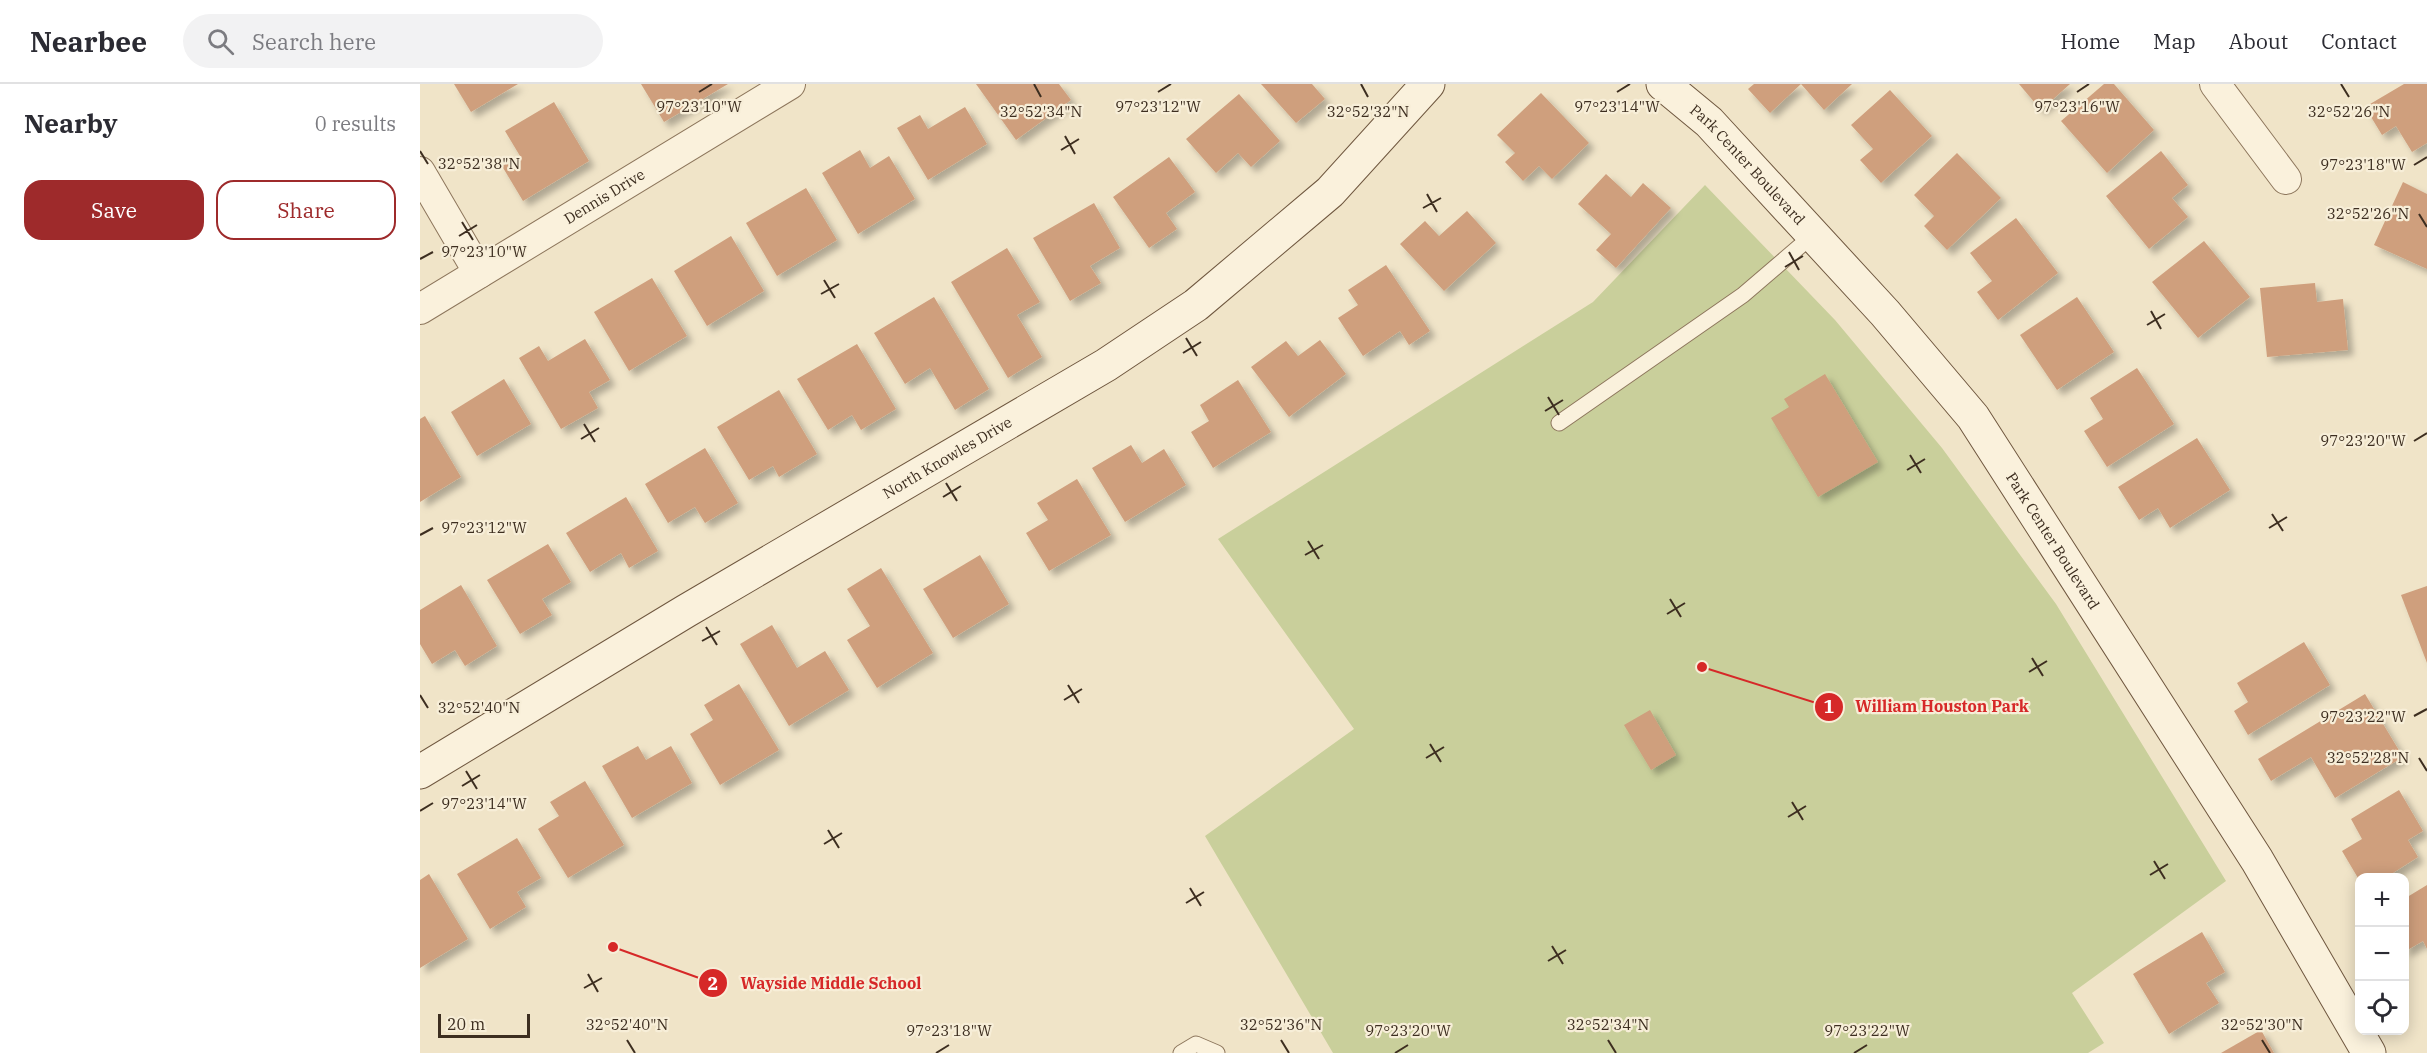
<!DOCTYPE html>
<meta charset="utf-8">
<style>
:root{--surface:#fff;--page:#f2f2f3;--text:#2b2b33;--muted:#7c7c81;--line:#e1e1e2;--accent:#9e2a2b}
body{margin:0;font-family:"IBM Plex Serif",serif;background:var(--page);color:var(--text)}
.controls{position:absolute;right:18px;bottom:18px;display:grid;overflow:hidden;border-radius:12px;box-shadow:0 3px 15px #0003}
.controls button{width:54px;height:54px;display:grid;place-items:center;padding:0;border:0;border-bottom:2px solid var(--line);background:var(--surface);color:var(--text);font:30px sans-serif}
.scale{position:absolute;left:18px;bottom:15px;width:92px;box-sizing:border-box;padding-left:6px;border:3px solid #3d2e20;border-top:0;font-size:16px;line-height:21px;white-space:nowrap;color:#3d2e20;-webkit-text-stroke:4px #f7eed8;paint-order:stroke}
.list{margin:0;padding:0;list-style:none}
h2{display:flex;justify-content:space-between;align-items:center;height:78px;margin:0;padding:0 24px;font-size:26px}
h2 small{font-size:20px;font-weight:400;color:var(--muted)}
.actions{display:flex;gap:12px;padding:18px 24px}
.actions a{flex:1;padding:14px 0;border:2px solid var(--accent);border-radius:18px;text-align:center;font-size:21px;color:var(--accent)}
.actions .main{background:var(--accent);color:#fff}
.icon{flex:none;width:33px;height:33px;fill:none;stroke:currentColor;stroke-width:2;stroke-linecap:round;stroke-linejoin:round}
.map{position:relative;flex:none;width:2007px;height:969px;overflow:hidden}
header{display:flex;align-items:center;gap:36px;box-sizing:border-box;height:84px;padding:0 30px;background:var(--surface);border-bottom:2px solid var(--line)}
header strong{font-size:28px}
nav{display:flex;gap:33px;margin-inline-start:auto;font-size:21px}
.search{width:420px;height:54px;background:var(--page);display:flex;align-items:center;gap:15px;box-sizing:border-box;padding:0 21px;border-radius:33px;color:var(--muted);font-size:22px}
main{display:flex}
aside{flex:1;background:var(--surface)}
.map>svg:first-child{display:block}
.green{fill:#c9cf9b}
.building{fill:#cf9f7d;filter:url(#shadow)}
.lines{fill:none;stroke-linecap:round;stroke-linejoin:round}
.lane-casing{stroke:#8d765c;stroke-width:17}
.street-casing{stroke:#8d765c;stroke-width:32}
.secondary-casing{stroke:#6f573f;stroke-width:35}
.lane{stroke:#faf1dc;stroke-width:15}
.street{stroke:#faf1dc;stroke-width:30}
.secondary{stroke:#faf1dc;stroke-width:33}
.ticks{fill:none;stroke:#3d2e20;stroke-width:2}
.labels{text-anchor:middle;stroke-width:4.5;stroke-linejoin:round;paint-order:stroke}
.street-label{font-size:15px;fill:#3d2e20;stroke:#f7eed8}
.ticks-label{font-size:15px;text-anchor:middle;fill:#3d2e20;stroke:#f7eed8;stroke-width:4.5;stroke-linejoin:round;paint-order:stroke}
.leader{fill:none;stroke:#d62828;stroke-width:2}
.callout-dot{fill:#d62828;stroke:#f7eed8;stroke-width:2}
.mark-label{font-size:18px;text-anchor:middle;font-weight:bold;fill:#fff}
.callout-label{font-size:16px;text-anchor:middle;font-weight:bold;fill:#d62828;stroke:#f7eed8;stroke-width:4.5;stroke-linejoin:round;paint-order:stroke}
</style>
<header>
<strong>Nearbee</strong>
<div class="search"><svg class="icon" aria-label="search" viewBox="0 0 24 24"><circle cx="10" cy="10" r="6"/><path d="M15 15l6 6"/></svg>Search here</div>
<nav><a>Home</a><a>Map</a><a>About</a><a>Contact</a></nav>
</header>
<main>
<aside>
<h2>Nearby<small>0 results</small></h2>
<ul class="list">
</ul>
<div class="actions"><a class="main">Save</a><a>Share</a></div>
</aside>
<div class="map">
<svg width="2007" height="969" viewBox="0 0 2007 969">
<defs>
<filter id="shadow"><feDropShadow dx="5.5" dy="5.5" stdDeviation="3" flood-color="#0004"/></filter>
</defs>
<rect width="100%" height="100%" fill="#f0e4c8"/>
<polygon class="green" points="1285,101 1415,236 1522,364 1636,520 1806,797 1652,909 1684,959 1668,969 913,969 785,752 934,645 798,455 1173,218"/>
<g class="building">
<polygon points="34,0 98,0 51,28"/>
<polygon points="221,0 308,0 244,38"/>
<polygon points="556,0 639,0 651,16 596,56"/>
<polygon points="841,0 892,0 905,15 876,39"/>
<polygon points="1334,0 1432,0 1404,26 1381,0 1350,29 1328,5"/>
<polygon points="1599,0 1650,0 1621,26"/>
<polygon points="1684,0 1694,0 1734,46 1687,89 1641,37"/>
<polygon points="1984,0 2007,0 2007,59 1992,68 1976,42 1962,51 1945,23"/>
<polygon points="1470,6 1512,52 1461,99 1440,76 1453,65 1431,41"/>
<polygon points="1121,9 1169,59 1132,95 1119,82 1103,97 1085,78 1095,69 1077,51"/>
<polygon points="819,10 860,57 831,83 818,69 796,89 766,55"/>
<polygon points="134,18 169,77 103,117 82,82 100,72 85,47"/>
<polygon points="545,23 567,60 508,96 477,44 500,31 508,45"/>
<polygon points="440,66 450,84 469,72 495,115 438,150 402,89"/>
<polygon points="1741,67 1768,101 1752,114 1768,133 1729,165 1686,112"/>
<polygon points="1537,69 1581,114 1527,166 1504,142 1514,132 1494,111"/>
<polygon points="749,73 775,108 746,129 757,145 729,164 693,113"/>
<polygon points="1186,90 1211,113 1223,99 1251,124 1196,184 1176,166 1191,150 1158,120"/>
<polygon points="1983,98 2007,110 2007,185 1954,161"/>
<polygon points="386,104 417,156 357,192 326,139"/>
<polygon points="674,119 700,164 670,182 681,199 650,217 613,154"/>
<polygon points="1047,127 1076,159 1024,207 980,160 1005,137 1019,152"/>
<polygon points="1596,134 1638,189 1578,236 1557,208 1572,197 1550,169"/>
<polygon points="311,152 344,207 287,242 254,187"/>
<polygon points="1784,157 1830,213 1778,254 1732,198"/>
<polygon points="587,164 620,218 597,231 622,273 588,294 531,198"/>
<polygon points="966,181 1010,247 989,261 980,247 943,272 918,234 938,221 928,206"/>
<polygon points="232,194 267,252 209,287 174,228"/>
<polygon points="1895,199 1897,218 1923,215 1928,266 1847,273 1840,204"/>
<polygon points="514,213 569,305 535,326 510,284 485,300 454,249"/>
<polygon points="1657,213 1694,268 1637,306 1600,251"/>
<polygon points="165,255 190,296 169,308 178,324 141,345 99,274 119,262 128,277"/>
<polygon points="900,256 926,290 869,333 831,283 866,257 878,272"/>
<polygon points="437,260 476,325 441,346 432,331 408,346 377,295"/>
<polygon points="1717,284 1754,340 1687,383 1664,347 1683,335 1670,314"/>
<polygon points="1405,290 1458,378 1398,413 1351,334 1369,323 1364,315"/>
<polygon points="84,295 111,340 57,372 31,328"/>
<polygon points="818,296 851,348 793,384 771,348 789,337 780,321"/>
<polygon points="359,306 397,370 359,393 353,382 329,396 297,343"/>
<polygon points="5,332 41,393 0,418 0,335"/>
<polygon points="1777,354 1810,406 1750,444 1738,424 1719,436 1698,403"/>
<polygon points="711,361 722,379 744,365 766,401 705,438 672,384"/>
<polygon points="285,364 318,419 285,439 275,423 248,439 225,400"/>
<polygon points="657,395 691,451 629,487 606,449 628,436 617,419"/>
<polygon points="206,413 238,467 209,484 201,469 170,488 146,449"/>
<polygon points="128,460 151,498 122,515 132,531 100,550 67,496"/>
<polygon points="560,471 589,520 533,554 503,505"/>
<polygon points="461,484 513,569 457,604 427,556 450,542 427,505"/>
<polygon points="41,501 77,562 45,582 35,566 12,580 0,560 0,526"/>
<polygon points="2007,502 2007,579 1981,511"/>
<polygon points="352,541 377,584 405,567 429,606 369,642 320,560"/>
<polygon points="1884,558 1910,601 1828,651 1814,627 1828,618 1817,599"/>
<polygon points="319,600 359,666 300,701 270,650 293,636 284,621"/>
<polygon points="1945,610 1983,673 1915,714 1891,673 1851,697 1838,675"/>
<polygon points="1230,626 1256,671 1231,686 1204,641"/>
<polygon points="218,662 226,676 251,662 272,699 212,734 182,682"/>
<polygon points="165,697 204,761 148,794 118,745 139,732 130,718"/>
<polygon points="1979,706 2003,747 1988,756 1998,773 1965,794 1938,794 1922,767 1942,755 1931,735"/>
<polygon points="97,754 121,794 97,808 106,823 70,845 37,790"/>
<polygon points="9,790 48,855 0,884 0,796"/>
<polygon points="2007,801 2007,865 2003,857 1984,868 1984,815"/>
<polygon points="1782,848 1805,888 1786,899 1799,919 1749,950 1713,890"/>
<polygon points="1841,946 1854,969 1801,969"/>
</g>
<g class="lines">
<defs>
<g id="lane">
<polyline points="1139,339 1323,211 1393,151"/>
<polyline points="761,969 776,960 797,969"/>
</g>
<g id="street">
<polyline points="1795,0 1866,95"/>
<polyline points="0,88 59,189"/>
<path id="s1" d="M0,225L370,0"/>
</g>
<g id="secondary">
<path id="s2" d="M1243,0L1289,38L1465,229L1553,333L1837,776L1949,969"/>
<path id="s3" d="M0,688L266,527L686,281L776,221L910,108L1008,0"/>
</g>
</defs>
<use href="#lane" class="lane-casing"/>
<use href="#street" class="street-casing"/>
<use href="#secondary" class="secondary-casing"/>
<use href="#lane" class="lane"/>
<use href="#street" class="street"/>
<use href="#secondary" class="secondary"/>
</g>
<path class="ticks" d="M614,0L621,13M941,0L948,13M1921,0L1929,13M279,8L292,0M738,8L751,0M1197,8L1210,0M1657,8L1669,0M645,52L655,70M641,66L659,55M0,67L8,80M1994,81L2007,73M1007,110L1017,128M1003,124L1021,114M1999,130L2007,143M42,138L53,156M39,152L57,141M1369,168L1379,186M0,175L13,168M1365,183L1383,172M404,196L415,214M401,210L419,200M1731,227L1741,245M1727,241L1745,230M766,254L777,272M763,269L781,258M1128,313L1139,331M1125,327L1143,316M164,340L175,358M161,355L179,344M1994,357L2007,349M1490,371L1501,389M1487,386L1505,375M526,399L537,417M523,413L541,402M1852,430L1863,447M1849,444L1867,433M0,451L13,444M888,457L899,475M885,471L903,461M1250,515L1261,533M1247,530L1265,519M286,543L297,561M282,557L300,547M1612,574L1623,592M1609,588L1627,577M648,601L659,619M0,611L8,624M644,616L662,605M1994,632L2007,625M1010,660L1021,678M1006,674L1024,663M1999,674L2007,687M46,687L57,705M42,702L60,691M1372,718L1383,736M0,727L13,719M1368,733L1386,722M408,746L419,764M404,760L422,749M1734,777L1745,795M1730,791L1748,780M770,804L781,822M766,819L784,808M1132,862L1143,880M1128,877L1146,866M168,890L178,908M164,904L182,894M207,956L215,969M861,956L869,969M1188,956L1196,969M1842,956L1850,969M516,969L529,961M975,969L988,961M1434,969L1447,961"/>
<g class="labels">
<g class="street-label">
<text dy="5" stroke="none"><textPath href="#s2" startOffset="117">Park Center Boulevard</textPath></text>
<text dy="5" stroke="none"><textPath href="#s1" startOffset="216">Dennis Drive</textPath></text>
<text dy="5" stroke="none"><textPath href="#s3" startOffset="614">North Knowles Drive</textPath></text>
<text dy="5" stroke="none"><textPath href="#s2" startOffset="603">Park Center Boulevard</textPath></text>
</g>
</g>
<g class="ticks-label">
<text x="1657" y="28">97°23'16"W</text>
<text x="279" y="28">97°23'10"W</text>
<text x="738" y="28">97°23'12"W</text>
<text x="1197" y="28">97°23'14"W</text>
<text x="1929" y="33">32°52'26"N</text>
<text x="621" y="33">32°52'34"N</text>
<text x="948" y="33">32°52'32"N</text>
<text x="59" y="85">32°52'38"N</text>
<text x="1943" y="86">97°23'18"W</text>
<text x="1948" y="135">32°52'26"N</text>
<text x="64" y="173">97°23'10"W</text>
<text x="1943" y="362">97°23'20"W</text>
<text x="64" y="449">97°23'12"W</text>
<text x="59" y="629">32°52'40"N</text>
<text x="1943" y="638">97°23'22"W</text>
<text x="1948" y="679">32°52'28"N</text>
<text x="64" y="725">97°23'14"W</text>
<text x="207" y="946">32°52'40"N</text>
<text x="861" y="946">32°52'36"N</text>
<text x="1188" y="946">32°52'34"N</text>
<text x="1842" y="946">32°52'30"N</text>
<text x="529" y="952">97°23'18"W</text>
<text x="988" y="952">97°23'20"W</text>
<text x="1447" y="952">97°23'22"W</text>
</g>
<path class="leader" d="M1282 583L1409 623M193 863L293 899"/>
<g class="callout-dot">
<circle cx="1282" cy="583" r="6"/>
<circle cx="193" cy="863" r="6"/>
<circle cx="1409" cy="623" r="15"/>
<circle cx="293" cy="899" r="15"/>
</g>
<g class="mark-label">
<text x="1409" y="629">1</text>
<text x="293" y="906">2</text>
</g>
<g class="callout-label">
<text x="1522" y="628">William Houston Park</text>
<text x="411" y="905">Wayside Middle School</text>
</g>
</svg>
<div class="controls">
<button>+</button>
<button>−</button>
<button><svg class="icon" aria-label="locate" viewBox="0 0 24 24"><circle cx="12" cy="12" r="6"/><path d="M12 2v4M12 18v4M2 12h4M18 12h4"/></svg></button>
</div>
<div class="scale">20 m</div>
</div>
</main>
